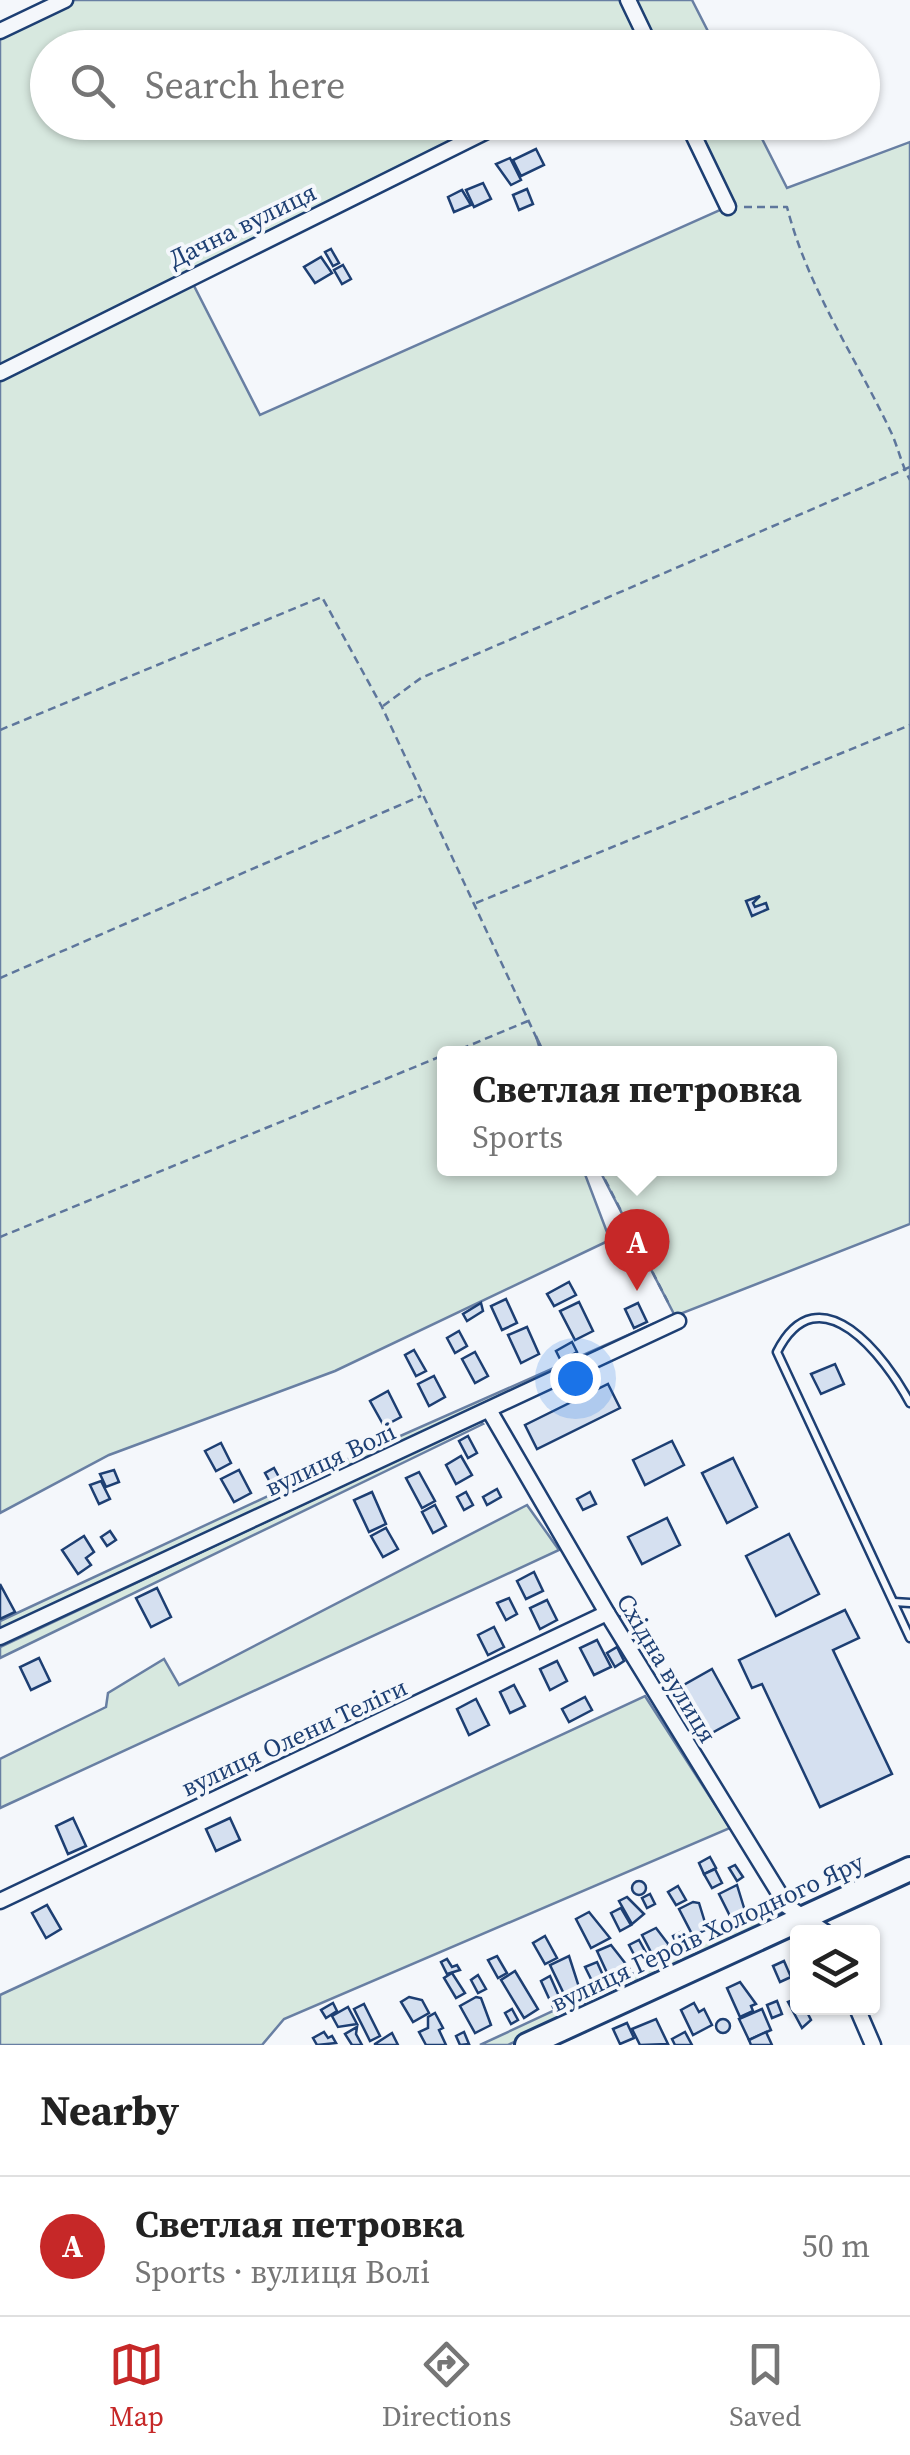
<!DOCTYPE html>
<meta charset="utf-8">
<style>
:root{--surface:#fff;--page:#f2f2f2;--text:#222;--muted:#767676;--line:#e0e0e0;--accent:#c62828}
body{margin:0;font-family:"Source Serif 4",serif;background:var(--page);color:var(--text)}
.controls{position:absolute;right:30px;bottom:30px;display:grid;overflow:hidden;border-radius:10px;box-shadow:0 2px 8px #0004}
.controls button{width:90px;height:90px;display:grid;place-items:center;padding:0;border:0;border-bottom:2px solid var(--line);background:var(--surface);color:var(--text);font:50px sans-serif}
.you{position:absolute;left:575px;top:1378px;width:35px;height:35px;margin:-25px;border:8px solid #fff;border-radius:50%;background:#1a73e8;box-shadow:0 0 0 15px #1a73e833}
.badge{display:grid;place-items:center;width:65px;height:65px;border-radius:50%;background:var(--accent);color:#fff;font-size:32px;font-weight:700}
.pin{position:absolute;translate:-50% -82px;filter:drop-shadow(0 2px 5px #0008)}
.pin::after{content:'';position:absolute;top:52px;width:35px;height:30px;background:inherit;clip-path:polygon(0 0,100% 0,50% 100%)}
.popup{position:absolute;left:437px;top:1046px;width:400px;height:130px;box-sizing:border-box;display:grid;place-content:center;border-radius:10px;background:var(--surface);filter:drop-shadow(0 2px 8px #0005);font-size:32px;white-space:nowrap;color:var(--muted)}
.popup b{font-size:38px;color:var(--text)}
.popup::after{content:'';position:absolute;left:50%;top:100%;margin-left:-20px;border:20px solid transparent;border-top-color:var(--surface)}
.list{margin:0;padding:0;list-style:none}
h2{display:flex;justify-content:space-between;align-items:center;height:130px;margin:0;padding:0 40px;font-size:42px}
h2 small{font-size:32px;font-weight:400;color:var(--muted)}
.list li{display:grid;grid-template-columns:65px 1fr auto;gap:30px;align-items:center;box-sizing:border-box;height:140px;padding:0 40px;border-top:2px solid var(--line)}
.list b{display:block;font-size:38px;white-space:nowrap}
.list p{margin:0;font-size:32px;white-space:nowrap;color:var(--muted)}
.list em{font-size:32px;font-style:normal;color:var(--muted)}
.icon{flex:none;width:55px;height:55px;fill:none;stroke:currentColor;stroke-width:2;stroke-linecap:round;stroke-linejoin:round}
.map{position:relative;flex:none;width:910px;height:2045px;overflow:hidden}
.search{position:absolute;background:var(--surface);box-shadow:0 2px 8px #0004;left:30px;right:30px;top:30px;height:110px;display:flex;align-items:center;gap:25px;box-sizing:border-box;padding:0 35px;border-radius:55px;color:var(--muted);font-size:38px}
.sheet{height:270px;background:var(--surface)}
nav{display:flex;justify-content:space-around;align-items:center;box-sizing:border-box;height:140px;border-top:2px solid var(--line);background:var(--surface);font-size:28px;color:var(--muted)}
nav a{display:grid;justify-items:center;gap:5px}
nav .on{color:var(--accent)}
.map>svg:first-child{display:block}
.green{fill:#d7e8df;stroke:#687fa3;stroke-width:2.5}
.building{fill:#d5e0f0;stroke:#1d3f73;stroke-width:2.5}
.lines{fill:none;stroke-linecap:round;stroke-linejoin:round}
.lane-casing{stroke:#1d3f73;stroke-width:11}
.street-casing{stroke:#1d3f73;stroke-width:19}
.primary-casing{stroke:#1d3f73;stroke-width:28}
.path{stroke:#5e769c;stroke-width:2.5;stroke-dasharray:8 5;stroke-linecap:butt}
.lane{stroke:#f4f7fb;stroke-width:6}
.street{stroke:#f4f7fb;stroke-width:14}
.primary{stroke:#f4f7fb;stroke-width:22}
.labels{text-anchor:middle;stroke-width:8;stroke-linejoin:round;paint-order:stroke}
.street-label{font-size:25px;fill:#1d3f73;stroke:#f4f7fb}
</style>
<div class="map">
<svg width="910" height="2045" viewBox="0 0 910 2045">
<rect width="100%" height="100%" fill="#f4f7fb"/>
<g class="green">
<polygon points="65,0 692,0 716,47 48,48 48,122 505,123 189,276 260,415 727,207 687,123 754,123 787,188 910,142 910,1224 675,1316 599,1169 830,1168 830,1054 544,1053 536,1036 541,1053 444,1054 444,1168 583,1169 610,1240 335,1371 109,1455 0,1513 0,31"/>
<polygon points="653,1324 653,1328 0,1632 0,1621 328,1468"/>
<polygon points="480,1421 483,1424 0,1658 0,1647"/>
<polygon points="527,1505 559,1550 0,1808 0,1759 106,1707 108,1693 164,1659 179,1685"/>
<polygon points="645,1696 730,1828 284,2019 262,2045 0,2045 0,1995"/>
<polygon points="774,1908 783,1917 508,2045 480,2045"/>
</g>
<g class="building">
<polygon points="536,149 544,165 521,176 513,160"/>
<polygon points="510,158 521,180 511,185 496,164"/>
<polygon points="483,183 491,199 474,207 466,190"/>
<polygon points="527,189 533,204 519,210 513,195"/>
<polygon points="462,190 471,205 454,212 448,197"/>
<polygon points="331,249 339,263 333,266 325,252"/>
<polygon points="321,257 332,273 315,283 304,267"/>
<polygon points="343,265 351,279 342,284 334,270"/>
<polygon points="760,896 753,903 755,907 766,903 768,909 752,916 746,901"/>
<polygon points="569,1282 576,1295 554,1306 547,1294"/>
<polygon points="506,1299 517,1323 502,1330 491,1306"/>
<polygon points="579,1302 593,1331 575,1340 560,1311"/>
<polygon points="481,1303 483,1311 467,1321 463,1314"/>
<polygon points="638,1303 647,1322 634,1328 625,1309"/>
<polygon points="527,1327 539,1354 521,1363 508,1335"/>
<polygon points="459,1331 467,1346 455,1353 447,1338"/>
<polygon points="572,1342 577,1352 561,1361 556,1351"/>
<polygon points="414,1350 426,1371 416,1376 405,1355"/>
<polygon points="475,1352 488,1376 475,1383 462,1359"/>
<polygon points="835,1364 844,1384 821,1394 811,1374"/>
<polygon points="434,1376 445,1397 429,1406 418,1384"/>
<polygon points="608,1384 620,1408 537,1449 525,1425"/>
<polygon points="388,1391 401,1417 384,1426 370,1401"/>
<polygon points="468,1436 477,1453 468,1458 459,1441"/>
<polygon points="672,1441 684,1465 645,1485 633,1460"/>
<polygon points="221,1443 231,1463 216,1471 205,1451"/>
<polygon points="461,1456 472,1475 456,1484 446,1465"/>
<polygon points="733,1458 757,1507 727,1523 702,1473"/>
<polygon points="274,1468 285,1488 276,1493 265,1473"/>
<polygon points="114,1470 119,1482 106,1487 100,1474"/>
<polygon points="239,1470 251,1493 234,1502 221,1479"/>
<polygon points="419,1472 435,1501 422,1508 406,1478"/>
<polygon points="101,1481 110,1499 99,1504 90,1485"/>
<polygon points="497,1489 501,1497 487,1505 483,1497"/>
<polygon points="372,1492 386,1524 369,1532 354,1500"/>
<polygon points="466,1492 473,1505 464,1510 457,1497"/>
<polygon points="590,1492 596,1504 583,1510 577,1499"/>
<polygon points="435,1505 446,1526 433,1533 422,1512"/>
<polygon points="667,1518 680,1545 642,1564 628,1537"/>
<polygon points="386,1528 398,1549 383,1557 371,1536"/>
<polygon points="110,1531 116,1540 107,1546 101,1537"/>
<polygon points="789,1534 819,1594 776,1616 746,1556"/>
<polygon points="84,1536 94,1552 86,1558 91,1565 78,1574 62,1550"/>
<polygon points="534,1572 543,1591 526,1599 517,1581"/>
<polygon points="0,1584 15,1612 0,1619"/>
<polygon points="157,1588 171,1617 151,1627 136,1598"/>
<polygon points="509,1598 517,1614 506,1620 497,1603"/>
<polygon points="547,1600 557,1620 540,1629 530,1608"/>
<polygon points="845,1610 859,1638 833,1650 892,1774 820,1807 762,1684 752,1688 739,1660"/>
<polygon points="627,1612 642,1636 629,1644 614,1620"/>
<polygon points="494,1627 504,1647 488,1655 478,1635"/>
<polygon points="597,1640 611,1667 594,1675 580,1648"/>
<polygon points="617,1647 624,1661 615,1667 607,1653"/>
<polygon points="39,1658 50,1681 31,1690 20,1667"/>
<polygon points="557,1661 567,1681 550,1690 540,1669"/>
<polygon points="712,1669 739,1718 699,1740 673,1691"/>
<polygon points="514,1685 525,1706 510,1713 500,1692"/>
<polygon points="585,1697 592,1710 569,1722 562,1709"/>
<polygon points="476,1699 489,1725 469,1735 457,1709"/>
<polygon points="73,1818 86,1846 68,1854 56,1826"/>
<polygon points="230,1818 240,1840 216,1851 206,1829"/>
<polygon points="710,1857 716,1868 704,1874 699,1863"/>
<polygon points="735,1865 743,1877 737,1881 729,1868"/>
<polygon points="715,1869 722,1883 712,1888 704,1874"/>
<circle cx="639" cy="1888" r="7"/>
<polygon points="737,1885 745,1911 731,1918 719,1894"/>
<polygon points="678,1886 686,1900 676,1905 668,1892"/>
<polygon points="650,1894 655,1904 647,1908 642,1898"/>
<polygon points="627,1897 644,1914 632,1924 619,1901"/>
<polygon points="693,1902 699,1903 707,1929 693,1936 679,1909"/>
<polygon points="47,1905 61,1929 46,1938 32,1913"/>
<polygon points="621,1908 631,1925 620,1931 611,1913"/>
<polygon points="589,1912 610,1938 591,1948 576,1919"/>
<polygon points="656,1928 669,1945 652,1954 642,1935"/>
<polygon points="681,1932 686,1943 678,1947 673,1936"/>
<polygon points="545,1936 557,1958 545,1964 533,1943"/>
<polygon points="639,1940 650,1960 640,1966 629,1945"/>
<polygon points="611,1945 629,1968 609,1977 597,1951"/>
<polygon points="497,1956 507,1973 498,1978 488,1960"/>
<polygon points="569,1956 579,1987 564,1994 550,1965"/>
<polygon points="447,1959 452,1967 457,1965 460,1970 447,1974 441,1962"/>
<polygon points="784,1961 791,1977 780,1982 773,1966"/>
<polygon points="597,1962 606,1982 595,1987 585,1967"/>
<polygon points="515,1971 538,2009 524,2018 501,1980"/>
<polygon points="452,1973 465,1993 456,1998 444,1978"/>
<polygon points="478,1975 486,1989 478,1993 471,1980"/>
<polygon points="550,1976 562,2003 553,2007 541,1981"/>
<polygon points="740,1982 756,2004 751,2006 753,2011 740,2017 727,1988"/>
<polygon points="409,1997 422,2000 429,2013 413,2022 401,2002"/>
<polygon points="476,1997 481,1998 491,2025 475,2033 460,2006"/>
<polygon points="798,1998 798,2008 805,2008 811,2020 802,2028 788,2002"/>
<polygon points="777,2001 782,2014 772,2018 767,2005"/>
<polygon points="333,2003 337,2011 326,2018 321,2010"/>
<polygon points="694,2003 699,2012 704,2009 712,2025 693,2035 681,2010"/>
<polygon points="364,2004 380,2036 370,2041 354,2009"/>
<polygon points="348,2007 357,2024 338,2027 332,2016"/>
<polygon points="512,2009 518,2020 511,2024 505,2013"/>
<polygon points="762,2009 771,2030 749,2040 739,2019"/>
<polygon points="435,2013 443,2028 439,2030 446,2045 426,2045 419,2032 428,2028 428,2017"/>
<polygon points="656,2019 668,2044 640,2045 632,2029"/>
<circle cx="723" cy="2026" r="7"/>
<polygon points="627,2023 634,2038 620,2044 613,2029"/>
<polygon points="357,2027 356,2034 362,2045 352,2045 345,2034"/>
<polygon points="324,2032 328,2038 332,2036 336,2043 317,2045 313,2038"/>
<polygon points="464,2032 469,2044 460,2045 456,2036"/>
<polygon points="685,2032 692,2045 675,2045 672,2039"/>
<polygon points="766,2032 772,2045 751,2045 749,2040"/>
<polygon points="392,2033 398,2045 375,2045 375,2044"/>
</g>
<g class="lines">
<defs>
<g id="lane">
<path d="M910,1403C886,1358 819,1269 777,1352L910,1638"/>
<polyline points="894,1602 910,1603"/>
</g>
<g id="street">
<polyline points="628,0 651,48"/>
<polyline points="0,31 65,0"/>
<polyline points="687,122 728,207"/>
<polyline points="0,373 505,122"/>
<polyline points="489,1410 607,1613 787,1906 825,1932"/>
<polyline points="0,1637 678,1321"/>
<polyline points="0,1901 607,1613"/>
<polyline points="857,2008 873,2045"/>
</g>
<polyline id="primary" points="527,2045 910,1869"/>
</defs>
<use href="#lane" class="lane-casing"/>
<use href="#street" class="street-casing"/>
<use href="#primary" class="primary-casing"/>
<g class="path">
<path d="M744,207H787C808,289 854,354 890,430C898,446 901,464 910,480"/>
<polyline points="383,706 421,678 910,467"/>
<polyline points="0,730 322,597 382,707 544,1054"/>
<polyline points="476,903 910,725"/>
<polyline points="0,978 421,796"/>
<polyline points="449,1054 528,1021"/>
<polyline points="599,1168 670,1306"/>
<polyline points="0,1237 444,1055"/>
</g>
<use href="#lane" class="lane"/>
<use href="#street" class="street"/>
<use href="#primary" class="primary"/>
</g>
<g class="labels">
<g class="street-label">
<text transform="translate(242 225) rotate(-26)" y="9">Дачна вулиця</text>
<text transform="translate(330 1459) rotate(-25)" y="9">вулиця Волі</text>
<text transform="translate(667 1668) rotate(59)" y="9">Східна вулиця</text>
<text transform="translate(294 1737) rotate(-25)" y="9">вулиця Олени Теліги</text>
<text transform="translate(707 1932) rotate(-25)" y="9">вулиця Героїв Холодного Яру</text>
</g>
</g>
</svg>
<div class="controls">
<button><svg class="icon" aria-label="layers" viewBox="0 0 24 24"><path d="M12 4l9 5-9 5-9-5zM3 14l9 5 9-5"/></svg></button>
</div>
<div class="you"></div>
<div class="pin badge" style="left:637px;top:1291px">A</div>
<div class="popup"><b>Светлая петровка</b>Sports</div>
<div class="search"><svg class="icon" aria-label="search" viewBox="0 0 24 24"><circle cx="10" cy="10" r="6"/><path d="M15 15l6 6"/></svg>Search here</div>
</div>
<section class="sheet">
<h2>Nearby<small></small></h2>
<ul class="list">
<li><span class="badge">A</span><div><b>Светлая петровка</b><p>Sports · вулиця Волі</p></div><em>50 m</em></li>
</ul>
</section>
<nav>
<a class="on"><svg class="icon" aria-label="map" viewBox="0 0 24 24"><path d="M3 6l6-2 6 2 6-2v14l-6 2-6-2-6 2zM9 4v14M15 6v14"/></svg>Map</a>
<a><svg class="icon" aria-label="directions" viewBox="0 0 24 24"><path d="M12 3l9 9-9 9-9-9zM9 14v-3h6M13 9l2 2-2 2"/></svg>Directions</a>
<a><svg class="icon" aria-label="saved" viewBox="0 0 24 24"><path d="M7 4h10v16l-5-4-5 4z"/></svg>Saved</a>
</nav>
